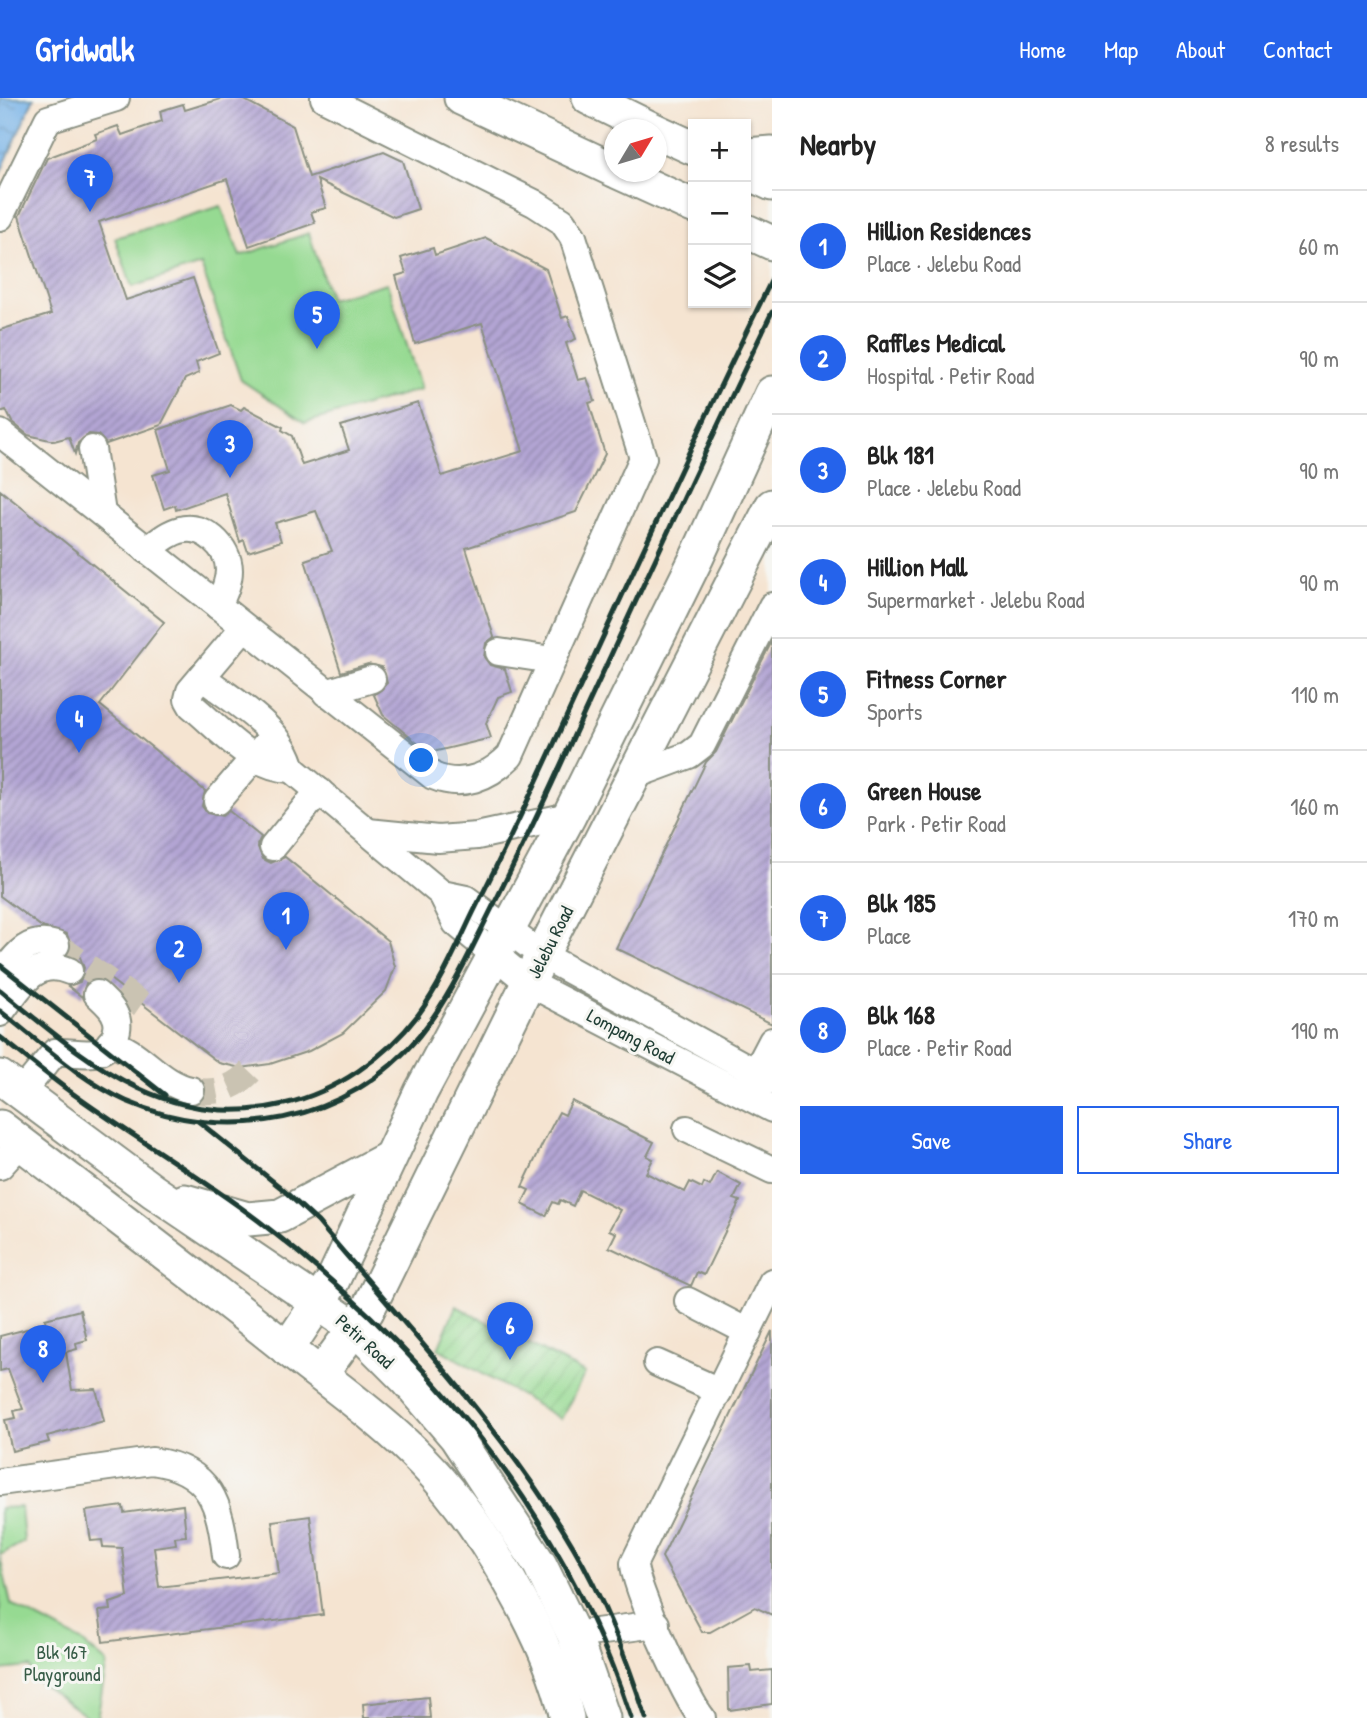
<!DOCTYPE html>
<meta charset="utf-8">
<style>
:root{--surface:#fff;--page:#f6f6f6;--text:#222;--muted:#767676;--line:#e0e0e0;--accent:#2563eb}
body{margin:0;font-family:"Patrick Hand",sans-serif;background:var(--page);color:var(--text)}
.controls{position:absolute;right:21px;top:21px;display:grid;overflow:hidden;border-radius:0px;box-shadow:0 2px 5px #0004}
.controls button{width:63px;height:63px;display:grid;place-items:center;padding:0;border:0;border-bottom:2px solid var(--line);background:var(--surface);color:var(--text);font:35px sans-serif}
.compass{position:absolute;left:604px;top:21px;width:63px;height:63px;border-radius:50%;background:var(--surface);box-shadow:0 2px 5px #0004;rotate:52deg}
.you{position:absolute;left:422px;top:663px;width:24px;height:24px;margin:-18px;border:5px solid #fff;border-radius:50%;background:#1a73e8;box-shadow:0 0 0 10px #1a73e833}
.badge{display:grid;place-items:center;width:46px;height:46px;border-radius:50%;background:var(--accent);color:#fff;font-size:23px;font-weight:700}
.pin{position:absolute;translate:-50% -58px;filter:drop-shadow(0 2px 4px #0008)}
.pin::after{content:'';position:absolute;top:37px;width:24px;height:21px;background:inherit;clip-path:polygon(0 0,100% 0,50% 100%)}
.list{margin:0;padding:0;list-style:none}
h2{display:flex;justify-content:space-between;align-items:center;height:91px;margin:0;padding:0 28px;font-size:30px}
h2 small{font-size:23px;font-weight:400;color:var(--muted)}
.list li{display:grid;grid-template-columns:46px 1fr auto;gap:21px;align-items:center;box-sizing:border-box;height:112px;padding:0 28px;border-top:2px solid var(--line)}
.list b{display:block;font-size:26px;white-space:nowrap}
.list p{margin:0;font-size:23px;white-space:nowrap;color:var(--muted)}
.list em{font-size:23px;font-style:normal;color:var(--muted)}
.actions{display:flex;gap:14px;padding:21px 28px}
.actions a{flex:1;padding:16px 0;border:2px solid var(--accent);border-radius:0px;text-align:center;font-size:24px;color:var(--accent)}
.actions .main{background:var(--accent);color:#fff}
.icon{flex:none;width:38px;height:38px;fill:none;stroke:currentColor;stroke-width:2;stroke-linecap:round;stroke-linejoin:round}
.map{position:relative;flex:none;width:772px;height:1620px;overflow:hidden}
header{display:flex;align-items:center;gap:42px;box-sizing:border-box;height:98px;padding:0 35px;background:var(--accent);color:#fff}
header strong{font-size:33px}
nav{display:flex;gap:38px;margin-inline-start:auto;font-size:24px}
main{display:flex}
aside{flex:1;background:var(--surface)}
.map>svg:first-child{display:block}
.park{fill:#96da92;stroke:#5a8c63;stroke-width:2}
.garden{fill:url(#garden-furrows);stroke:#5a8c63;stroke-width:2}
.water{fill:url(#water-ripples);stroke:#4a778e;stroke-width:2}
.building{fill:url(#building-hatch)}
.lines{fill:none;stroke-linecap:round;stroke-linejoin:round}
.minor-tunnel{stroke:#cac3b2;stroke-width:26;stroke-dasharray:26 13;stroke-linecap:butt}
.minor-casing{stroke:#8a9082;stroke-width:30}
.major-casing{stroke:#8a9082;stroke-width:37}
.minor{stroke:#fff;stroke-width:26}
.major{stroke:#fff;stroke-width:33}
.rail{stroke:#1f3d34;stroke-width:5}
.labels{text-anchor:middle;stroke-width:6;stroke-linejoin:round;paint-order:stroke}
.street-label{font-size:19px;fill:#1f3d34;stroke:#f6f6f2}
.park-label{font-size:19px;fill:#375c47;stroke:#f6f6f2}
</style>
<header>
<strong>Gridwalk</strong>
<nav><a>Home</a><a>Map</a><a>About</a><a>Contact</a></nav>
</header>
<main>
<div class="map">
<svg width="772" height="1620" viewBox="0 0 772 1620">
<defs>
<pattern id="garden-furrows" width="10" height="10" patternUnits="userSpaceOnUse" patternTransform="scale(1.75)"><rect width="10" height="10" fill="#96da92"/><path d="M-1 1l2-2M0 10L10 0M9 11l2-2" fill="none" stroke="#81bc7e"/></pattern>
<pattern id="water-ripples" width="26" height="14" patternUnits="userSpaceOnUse" patternTransform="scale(1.75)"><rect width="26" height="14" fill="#74b1e7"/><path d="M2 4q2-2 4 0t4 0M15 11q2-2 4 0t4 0" fill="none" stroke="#5f91bc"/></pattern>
<pattern id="building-hatch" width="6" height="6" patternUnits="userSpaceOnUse" patternTransform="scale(1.75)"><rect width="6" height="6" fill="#b3a5d4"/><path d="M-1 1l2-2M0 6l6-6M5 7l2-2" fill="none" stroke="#9188ad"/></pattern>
</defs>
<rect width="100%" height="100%" fill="#f6f6f2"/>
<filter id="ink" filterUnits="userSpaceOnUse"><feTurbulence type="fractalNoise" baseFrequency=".0143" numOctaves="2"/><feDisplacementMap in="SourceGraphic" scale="14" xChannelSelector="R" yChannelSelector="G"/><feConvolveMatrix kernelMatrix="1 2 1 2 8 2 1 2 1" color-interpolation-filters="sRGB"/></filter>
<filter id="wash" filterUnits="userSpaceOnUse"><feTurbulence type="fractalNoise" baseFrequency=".00686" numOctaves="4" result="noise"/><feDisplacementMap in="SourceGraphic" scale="28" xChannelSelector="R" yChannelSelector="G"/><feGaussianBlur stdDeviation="1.57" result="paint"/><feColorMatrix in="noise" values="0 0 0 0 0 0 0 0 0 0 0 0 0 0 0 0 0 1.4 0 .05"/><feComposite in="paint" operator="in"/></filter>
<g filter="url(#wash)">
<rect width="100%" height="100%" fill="#f5e4d1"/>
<g class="park">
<polygon points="221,108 240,158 309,135 330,201 387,185 421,291 305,325 241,282 201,167 132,189 115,140"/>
<polygon points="21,1409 24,1444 0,1457 0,1410"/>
<polygon points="0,1459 11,1506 81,1543 107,1565 97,1620 89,1620 34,1581 30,1569 0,1572"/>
</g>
<polygon class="garden" points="456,1208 585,1275 561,1321 438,1250"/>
<polygon class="water" points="0,0 34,0 0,76"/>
<g id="blocks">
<g class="building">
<polygon points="224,0 241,0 293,28 309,79 384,54 403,63 418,111 394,119 317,82 326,110 311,114 315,125 249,148 227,81 99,124 126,202 193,180 219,255 196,264 199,275 185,281 161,327 106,346 98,337 89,336 78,345 75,356 69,339 54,343 28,337 12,324 6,312 0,314 0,232 51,216 19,118 47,60 97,41 95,36 118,28 122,37 162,23 160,13 183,6 185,12"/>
<polygon points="486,140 546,171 562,220 568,218 576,241 566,245 578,282 587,280 595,303 589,305 605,356 576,414 466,450 494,539 486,545 484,559 490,567 505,571 512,594 498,599 486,625 491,640 437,653 422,649 383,617 374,597 387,585 382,569 368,566 341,574 305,462 332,453 316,413 275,425 281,443 248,454 244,442 240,444 225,395 176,412 175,407 164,411 153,377 170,372 158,332 231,307 241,312 244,309 283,329 282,332 292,338 302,367 349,352 341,328 418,305 442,378 523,353 482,225 415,246 396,178 406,175 401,160 433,150 435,157"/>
<polygon points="0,392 164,524 100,607 205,693 202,708 207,715 222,718 229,713 261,739 257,747 263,761 271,765 285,759 388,843 395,869 386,893 343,935 309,953 270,966 241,970 219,965 110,881 107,884 93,881 86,885 82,899 68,888 80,884 84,870 80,859 71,852 67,836 42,829 0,798"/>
<polygon points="772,543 772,926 616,850 706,664 716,654"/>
<polygon points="572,1003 654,1044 647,1058 653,1061 646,1075 685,1094 690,1084 702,1090 704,1085 710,1088 717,1074 741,1087 734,1101 740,1103 704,1177 697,1174 691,1188 609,1149 616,1135 609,1132 620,1112 580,1092 573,1108 560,1102 558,1106 553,1104 546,1118 522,1106 529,1092 522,1089 542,1047 559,1014 565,1017"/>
<polygon points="80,1212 87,1242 76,1245 77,1251 66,1254 72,1292 96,1291 104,1323 47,1338 49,1344 12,1353 5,1322 16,1320 14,1313 23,1311 8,1271 0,1273 0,1238 46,1226 45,1221"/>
<polygon points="772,1233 772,1517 755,1509 710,1534 702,1534 662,1459"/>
<polygon points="183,1407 186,1438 175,1439 176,1446 154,1449 159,1489 279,1475 272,1423 310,1418 323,1517 103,1544 99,1513 111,1512 110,1505 128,1499 122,1450 103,1449 102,1442 91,1443 86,1413 123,1408 124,1415"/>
<polygon points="751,1568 752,1574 772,1572 772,1606 729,1612 728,1570"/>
<polygon points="428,1599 430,1620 364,1620 363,1606"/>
</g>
</g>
</g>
<g filter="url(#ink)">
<use href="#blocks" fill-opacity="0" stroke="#8a9082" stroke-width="2"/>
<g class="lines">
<g class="minor-tunnel">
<polyline points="56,847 151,913"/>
<path d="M191,992C218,997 238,989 255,968"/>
</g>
<defs>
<g id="minor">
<polyline points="0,119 48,21 116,0"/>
<path d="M0,335L433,678C462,690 488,680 510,658L643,360L573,139L562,123L534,105L324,0"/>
<polyline points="92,351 102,415"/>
<path d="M147,452C157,445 168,435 180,432C203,425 229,449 229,472C229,485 223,497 218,508"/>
<path d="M244,529L190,593L188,601L192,608C221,632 254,671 292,671"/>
<polyline points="499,554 552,562"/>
<path d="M202,579C234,604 282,629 292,671L442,796L466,801L542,857L772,983"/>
<polyline points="326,595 372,581"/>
<polyline points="635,677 689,657 702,647 772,508"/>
<polyline points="217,703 266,646"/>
<polyline points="368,734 438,741 477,738 569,718"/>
<polyline points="273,749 319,693"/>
<polyline points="442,796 456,825 529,885 772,1011"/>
<path d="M0,879C15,859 27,838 56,847"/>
<path d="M0,915C18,892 35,857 69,873"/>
<path d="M110,945C141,953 159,986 191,992"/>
<polyline points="748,989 772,943"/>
<path d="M21,995L55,954C68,953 82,957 94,955C110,952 123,933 115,917C112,909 103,902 97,896"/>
<polyline points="687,1031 772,1072"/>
<polyline points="0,1068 21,1045"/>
<polyline points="688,1203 748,1234"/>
<polyline points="657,1265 719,1293"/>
<path d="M0,1384L152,1363C211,1371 220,1406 226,1458"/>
<polyline points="574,1537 656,1526"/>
<path d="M702,1620C686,1601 633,1486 634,1465L772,1184"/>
</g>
<g id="major">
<polyline points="461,0 614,72"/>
<polyline points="589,0 654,32"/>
<polyline points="656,33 693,50"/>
<polyline points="746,57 772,55"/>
<polyline points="618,74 693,108"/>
<polyline points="746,74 772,86"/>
<polyline points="746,133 772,145"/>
<polyline points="0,979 153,1093 355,1230 407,1282 456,1339 540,1467 574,1537 603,1620"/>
<path d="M0,1029C95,1102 191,1174 285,1249C331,1286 382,1321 423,1364C480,1422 550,1540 567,1620"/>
<polyline points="185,1103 248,1121 280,1118 389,1060"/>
<polyline points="287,1251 332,1184 421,994 569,718 697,459 772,295"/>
<polyline points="321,1276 367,1213 542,857 772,408"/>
</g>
</defs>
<use href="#minor" class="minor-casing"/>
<use href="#major" class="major-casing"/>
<use href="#minor" class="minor"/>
<use href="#major" class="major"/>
<g class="rail">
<polyline points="0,867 165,997"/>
<path d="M0,892C85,961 165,1035 284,1006C336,994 386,959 418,917C441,886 457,848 474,813C503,755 531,696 558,637C628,484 698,332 772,181"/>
<path d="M0,913C40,944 80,982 126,1003C227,1047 348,1025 419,938C449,901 468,858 489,816C519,756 548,696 575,635C640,494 704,354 772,214"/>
<path d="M0,939C26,959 52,981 79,1000C138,1042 201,1079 259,1123C428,1253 564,1416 631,1620"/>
<path d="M198,1023L280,1089L318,1124C406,1229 504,1331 574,1450C605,1503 627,1561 646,1620"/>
</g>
</g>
</g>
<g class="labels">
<g class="street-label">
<text transform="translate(550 844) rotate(-63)" y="7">Jelebu Road</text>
<text transform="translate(631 938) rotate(28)" y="7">Lompang Road</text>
<text transform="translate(365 1243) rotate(42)" y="7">Petir Road</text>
</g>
<g class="park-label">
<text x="62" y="1561">Blk 167<tspan x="62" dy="22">Playground</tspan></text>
</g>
</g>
</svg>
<div class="controls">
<button>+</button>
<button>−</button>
<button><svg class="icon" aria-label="layers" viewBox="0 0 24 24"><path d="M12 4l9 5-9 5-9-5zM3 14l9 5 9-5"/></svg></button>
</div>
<svg class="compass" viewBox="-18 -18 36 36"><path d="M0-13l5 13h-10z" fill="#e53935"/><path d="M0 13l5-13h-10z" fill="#767676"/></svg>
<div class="you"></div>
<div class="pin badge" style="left:286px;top:852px">1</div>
<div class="pin badge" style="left:179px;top:885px">2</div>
<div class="pin badge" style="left:230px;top:380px">3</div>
<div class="pin badge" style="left:79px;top:655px">4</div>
<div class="pin badge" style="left:317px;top:251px">5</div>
<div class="pin badge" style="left:510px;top:1262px">6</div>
<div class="pin badge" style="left:90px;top:114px">7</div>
<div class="pin badge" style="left:43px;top:1285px">8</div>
</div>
<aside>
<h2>Nearby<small>8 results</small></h2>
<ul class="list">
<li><span class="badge">1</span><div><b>Hillion Residences</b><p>Place · Jelebu Road</p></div><em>60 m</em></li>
<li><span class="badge">2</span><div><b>Raffles Medical</b><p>Hospital · Petir Road</p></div><em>90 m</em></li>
<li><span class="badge">3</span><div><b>Blk 181</b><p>Place · Jelebu Road</p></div><em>90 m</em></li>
<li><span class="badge">4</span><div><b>Hillion Mall</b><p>Supermarket · Jelebu Road</p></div><em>90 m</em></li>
<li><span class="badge">5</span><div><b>Fitness Corner</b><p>Sports</p></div><em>110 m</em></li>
<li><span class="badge">6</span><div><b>Green House</b><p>Park · Petir Road</p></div><em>160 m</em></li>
<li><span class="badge">7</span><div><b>Blk 185</b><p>Place</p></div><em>170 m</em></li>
<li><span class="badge">8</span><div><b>Blk 168</b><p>Place · Petir Road</p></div><em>190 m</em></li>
</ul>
<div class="actions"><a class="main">Save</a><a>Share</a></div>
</aside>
</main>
